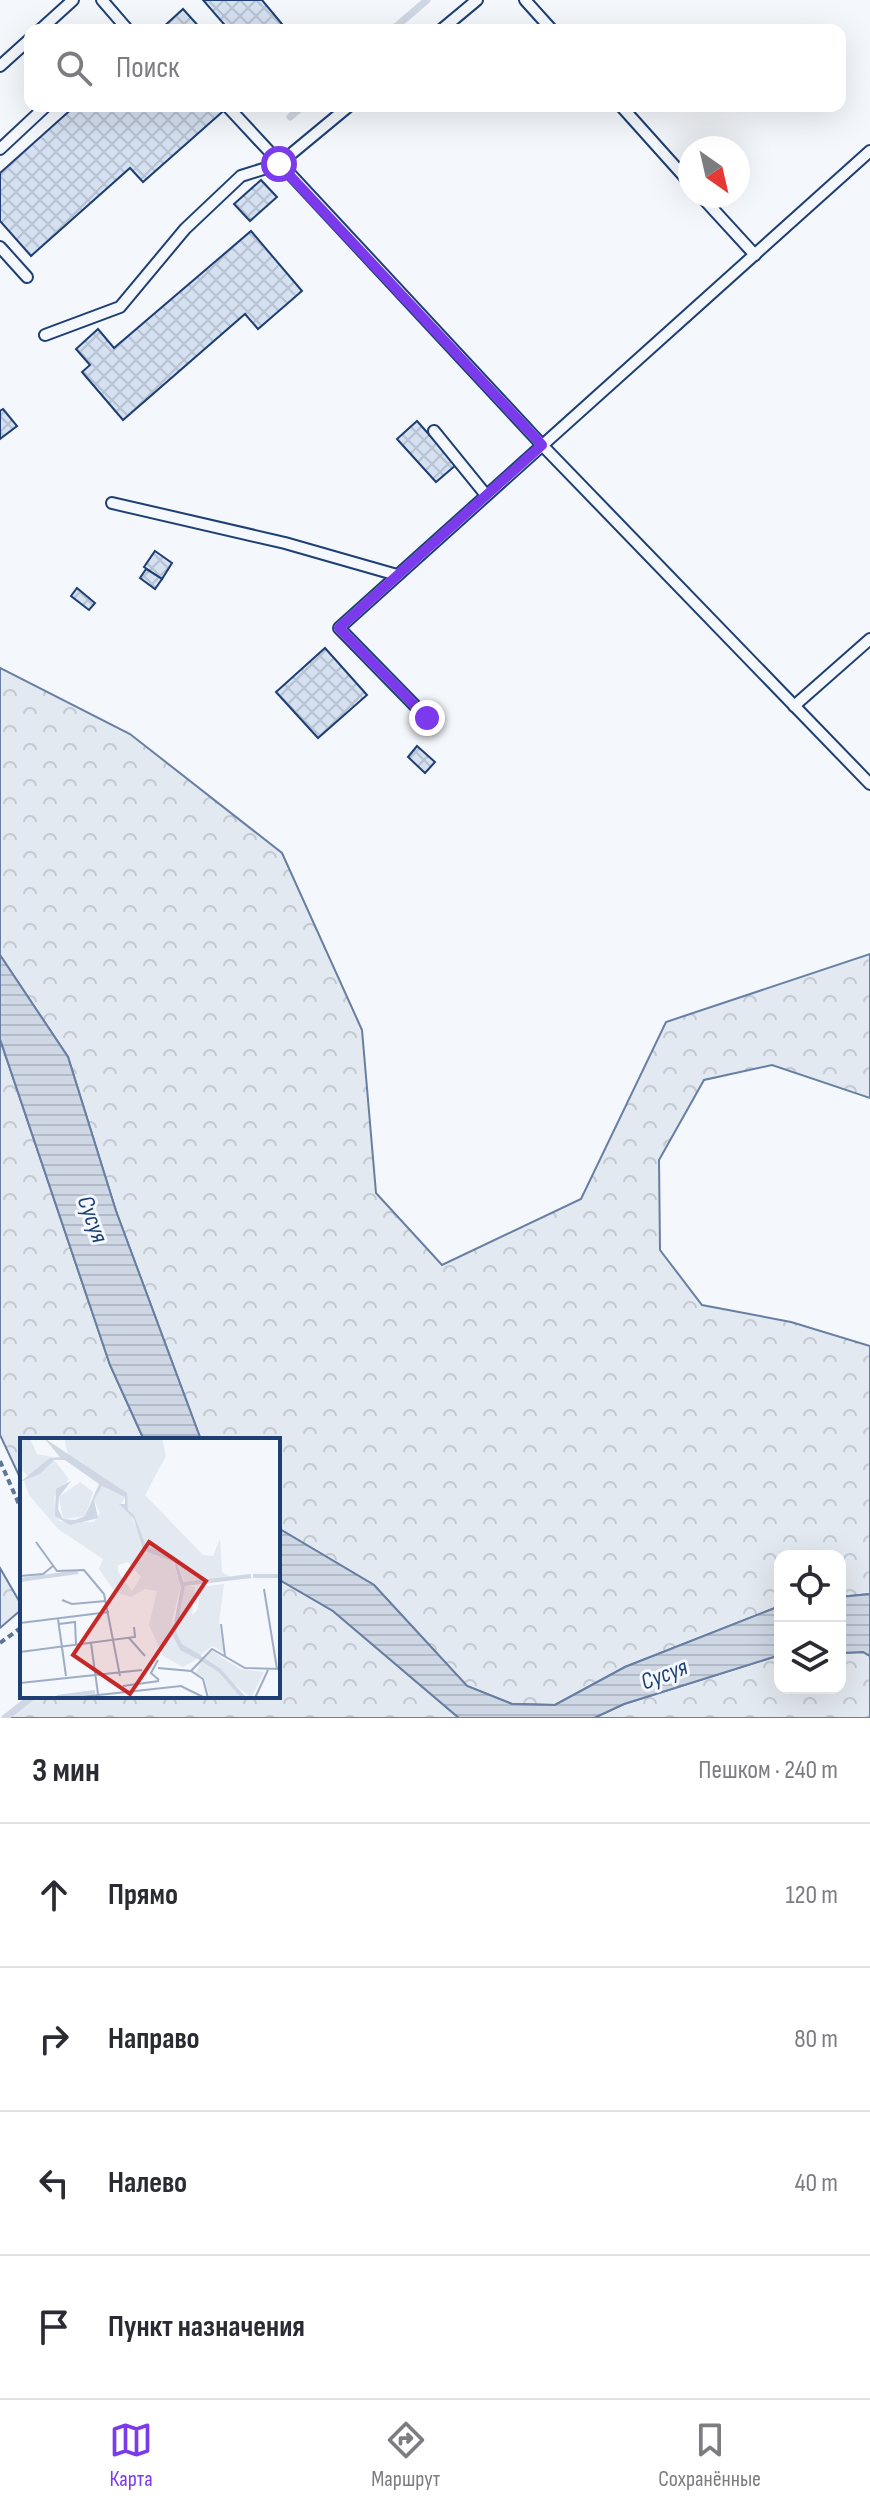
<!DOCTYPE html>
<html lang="ru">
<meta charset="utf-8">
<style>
:root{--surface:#fff;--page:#f2f2f3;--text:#2b2b33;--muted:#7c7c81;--line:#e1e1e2;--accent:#7c3aed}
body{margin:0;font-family:"Sofia Sans Condensed",sans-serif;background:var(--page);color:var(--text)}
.controls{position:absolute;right:24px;bottom:24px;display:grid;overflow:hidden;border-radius:16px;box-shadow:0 8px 32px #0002}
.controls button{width:72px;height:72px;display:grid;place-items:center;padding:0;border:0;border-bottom:2px solid var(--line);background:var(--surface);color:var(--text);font:40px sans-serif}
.compass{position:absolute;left:678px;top:136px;width:72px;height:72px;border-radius:50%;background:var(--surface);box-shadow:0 8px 32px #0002;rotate:146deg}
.stop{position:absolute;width:24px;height:24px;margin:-18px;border:6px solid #7c3aed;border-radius:50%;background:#fff}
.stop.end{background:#7c3aed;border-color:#fff;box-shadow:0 2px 8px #0008}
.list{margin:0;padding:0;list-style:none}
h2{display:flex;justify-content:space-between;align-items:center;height:104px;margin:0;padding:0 32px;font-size:34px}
h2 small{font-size:26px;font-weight:400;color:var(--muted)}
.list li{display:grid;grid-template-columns:52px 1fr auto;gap:24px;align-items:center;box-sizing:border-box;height:144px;padding:0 32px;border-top:2px solid var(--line)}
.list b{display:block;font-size:30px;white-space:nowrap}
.list em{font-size:26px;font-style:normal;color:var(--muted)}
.icon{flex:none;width:44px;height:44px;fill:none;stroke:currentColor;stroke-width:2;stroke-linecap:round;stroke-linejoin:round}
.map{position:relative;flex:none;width:870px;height:1718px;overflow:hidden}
.search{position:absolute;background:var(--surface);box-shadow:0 8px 32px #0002;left:24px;right:24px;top:24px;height:88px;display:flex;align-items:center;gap:20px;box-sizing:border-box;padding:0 28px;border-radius:16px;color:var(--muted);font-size:30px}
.sheet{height:680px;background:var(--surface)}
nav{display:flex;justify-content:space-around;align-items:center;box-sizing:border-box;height:112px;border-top:2px solid var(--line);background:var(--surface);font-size:22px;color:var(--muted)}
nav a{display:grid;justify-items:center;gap:4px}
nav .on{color:var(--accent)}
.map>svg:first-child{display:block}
.forest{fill:url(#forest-crowns);stroke:#687fa3;stroke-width:2}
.water{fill:url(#water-rules);stroke:#687fa3;stroke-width:2}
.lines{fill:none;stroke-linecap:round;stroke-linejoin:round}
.stream{stroke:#cfd7e4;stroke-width:7}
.building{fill:url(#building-cross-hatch);stroke:#1d3f73;stroke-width:2}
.lane-casing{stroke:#1d3f73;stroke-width:14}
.path{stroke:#5e769c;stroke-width:4;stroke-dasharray:6 4;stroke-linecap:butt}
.lane{stroke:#f4f7fb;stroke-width:10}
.route{stroke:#7c3aed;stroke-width:10}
.labels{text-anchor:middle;stroke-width:6;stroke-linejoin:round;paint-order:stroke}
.water-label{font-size:24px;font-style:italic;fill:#1d3f73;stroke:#f4f7fb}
.inset-river{fill:none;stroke:#cfd7e4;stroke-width:4}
.inset-road{fill:none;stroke:#9eadc5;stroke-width:2}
.view{fill:#c62828;fill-opacity:0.15;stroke:#c62828;stroke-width:4}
.inset-edge{fill:none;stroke:#1d3f73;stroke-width:4}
</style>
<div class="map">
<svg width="870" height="1718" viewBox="0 0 870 1718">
<defs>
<pattern id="forest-crowns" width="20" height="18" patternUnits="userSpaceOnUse" patternTransform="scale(2)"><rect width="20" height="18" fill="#e3e9f0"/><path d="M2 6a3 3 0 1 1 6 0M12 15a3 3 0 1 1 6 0" fill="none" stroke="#c2c9d1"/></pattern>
<pattern id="water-rules" width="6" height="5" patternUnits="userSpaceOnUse" patternTransform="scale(2)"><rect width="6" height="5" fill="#cfd7e4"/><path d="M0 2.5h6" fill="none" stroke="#b1bac7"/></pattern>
<pattern id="building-cross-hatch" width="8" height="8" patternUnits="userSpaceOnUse" patternTransform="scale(2)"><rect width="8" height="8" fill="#d5e0f0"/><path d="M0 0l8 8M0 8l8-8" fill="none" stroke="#b6c1d1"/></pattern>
</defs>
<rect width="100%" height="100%" fill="#f4f7fb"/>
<g class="forest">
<polygon points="0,668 130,734 282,853 362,1030 376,1193 442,1265 581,1199 666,1022 870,954 870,1098 772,1065 704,1080 659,1160 660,1250 702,1305 791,1322 870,1346 870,1594 840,1597 840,1556 780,1556 780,1606 625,1667 555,1705 512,1704 467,1686 374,1585 278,1528 278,1440 201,1440 116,1211 68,1057 0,955"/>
<polygon points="0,1039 110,1365 144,1440 22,1440 22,1482 0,1435"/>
<polygon points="0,1568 22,1606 22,1609 0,1628"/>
<polygon points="278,1579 333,1611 459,1718 5,1718 33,1696 278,1696"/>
<polygon points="863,1652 870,1656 870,1718 594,1718 624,1704 780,1655 780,1688 840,1688 840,1653"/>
</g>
<g class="water">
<polygon points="0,955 68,1057 116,1211 201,1440 144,1440 110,1365 0,1039"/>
<polygon points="278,1528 374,1585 467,1686 512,1704 555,1705 625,1667 780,1606 780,1655 624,1704 594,1718 459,1718 333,1611 278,1579"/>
<polygon points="870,1594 870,1656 863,1652 840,1653 840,1597"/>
</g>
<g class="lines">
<g class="stream">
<polyline points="392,30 427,0"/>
<polyline points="290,117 303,106"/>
<polyline points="5,1718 33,1696"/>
</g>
</g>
<g class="building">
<polygon points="203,0 262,0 287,30 229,30"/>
<polygon points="183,9 202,30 160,30"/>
<polygon points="75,106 229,106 143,182 130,168 31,256 0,221 0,173"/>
<polygon points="261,180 277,197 250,221 234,204"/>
<polygon points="251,231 302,291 258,329 245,314 123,420 82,372 90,365 76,349 98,329 114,348"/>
<polygon points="3,409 17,426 0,439 0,411"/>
<polygon points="417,421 456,465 436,482 397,439"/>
<polygon points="155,551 172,563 162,579 144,567"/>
<polygon points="146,569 162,579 155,589 140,578"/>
<polygon points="77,588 95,603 89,610 71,596"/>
<polygon points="325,648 367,695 318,738 276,692"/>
<polygon points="417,746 435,762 425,773 408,757"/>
</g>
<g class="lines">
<defs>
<g id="lane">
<polyline points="102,0 128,30"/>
<polyline points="525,0 552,30"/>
<polyline points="40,30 73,0"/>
<polyline points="441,30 477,0"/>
<polyline points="0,66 30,39"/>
<polyline points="621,106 690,183"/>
<polyline points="228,107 542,445 870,784"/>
<polyline points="0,149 46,106"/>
<polyline points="701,196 755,255"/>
<polyline points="0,247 27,277"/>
<polyline points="45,335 120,307 185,229 241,176 279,164 349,106"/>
<polyline points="434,431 486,495"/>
<polyline points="112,503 285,543 397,575"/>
<polyline points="794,706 870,639"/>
<polyline points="427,718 339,628 870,151"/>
</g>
</defs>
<use href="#lane" class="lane-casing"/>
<g class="path">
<polyline points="0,1461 22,1511"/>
<polyline points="0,1643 22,1627"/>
</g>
<use href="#lane" class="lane"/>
</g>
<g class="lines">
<polyline class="route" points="279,164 542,445 339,628 427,718"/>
</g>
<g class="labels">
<g class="water-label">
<text transform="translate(93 1219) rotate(70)" y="8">Сусуя</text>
<text transform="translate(664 1674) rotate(-21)" y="8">Сусуя</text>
</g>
</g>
<g transform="translate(20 1438)">
<rect width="260" height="260" fill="#f4f7fb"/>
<path d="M0,0H10L17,16L33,19L8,38L0,30ZM44,0H142L146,18L125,57L183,117L193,118L200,101L202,134L212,140L165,145L155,119L126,109L108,72L106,55L49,21ZM34,22L49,41L34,59L39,83L74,84L80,75L74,62L82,48L106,59L100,67L114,81L123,112L152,121L161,147L152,183L160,212L177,221L163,229L143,218L129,187L137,153L125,151L111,159L95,154L79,131L83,121L38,91L9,57L4,43ZM108,124L121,139L112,153L98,134V127ZM60,44L73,54L65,78L43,81L39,59ZM204,146L199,184L204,214L192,208L181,217L162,206L156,194L165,147L175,149L172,177L178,171L180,149ZM192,213L220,231L244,234L231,260L183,219ZM181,221L195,231L222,260H190L184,240L176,235Z" fill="#e3e9f0" fill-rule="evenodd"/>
<path d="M24,0L107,55L108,72L114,77L126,108L155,119L165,148L156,194L162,206L181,217L177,221L160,212L152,196L161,149L154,124L123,112L114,81L99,66H105V59L82,48L74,62L78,80L50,87L35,78L36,51L51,43L39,59L38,71L43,81L55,82L65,78L79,46L45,22H34L20,36L0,44L30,20L40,19Z" fill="#cfd7e4"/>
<path class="inset-river" d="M233,138H260M0,142L58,134M164,146L231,138M174,216L199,232L224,260M37,259L75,254"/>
<path class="inset-road" d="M16,104L37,133L64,132L84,156L100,238M0,138L23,136L33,128M244,151L257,231M42,162L52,166L86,163M38,181L46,238M0,185L89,174M39,186L55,184L56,207M201,186L205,218M109,200L125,218M71,205L78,256M0,214L115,199L114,189M138,222L131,235L139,242M138,230L171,233L183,241L188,260M171,233L192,211L225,230L260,231M0,245L122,232M103,248L139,243M51,260L161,248L185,260M235,260L248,232"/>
<path class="view" d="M129,104L186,143L110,256L53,217Z"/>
<rect width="260" height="260" class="inset-edge"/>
</g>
</svg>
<div class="controls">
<button><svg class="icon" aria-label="locate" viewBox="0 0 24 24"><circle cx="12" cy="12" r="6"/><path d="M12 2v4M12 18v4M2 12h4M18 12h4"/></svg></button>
<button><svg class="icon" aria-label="layers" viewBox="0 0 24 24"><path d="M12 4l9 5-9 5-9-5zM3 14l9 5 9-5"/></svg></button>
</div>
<svg class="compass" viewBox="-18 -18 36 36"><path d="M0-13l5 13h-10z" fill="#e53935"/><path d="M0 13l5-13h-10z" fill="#7c7c81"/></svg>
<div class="stop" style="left:279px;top:164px"></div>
<div class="stop end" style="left:427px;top:718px"></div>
<div class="search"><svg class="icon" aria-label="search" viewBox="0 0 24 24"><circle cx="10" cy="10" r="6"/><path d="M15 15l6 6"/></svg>Поиск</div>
</div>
<section class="sheet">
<h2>3 мин<small>Пешком · 240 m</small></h2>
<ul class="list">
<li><svg class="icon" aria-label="ahead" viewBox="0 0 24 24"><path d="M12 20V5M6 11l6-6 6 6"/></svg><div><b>Прямо</b></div><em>120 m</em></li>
<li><svg class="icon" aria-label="right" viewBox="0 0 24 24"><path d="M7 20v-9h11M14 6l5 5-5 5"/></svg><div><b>Направо</b></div><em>80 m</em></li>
<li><svg class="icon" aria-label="left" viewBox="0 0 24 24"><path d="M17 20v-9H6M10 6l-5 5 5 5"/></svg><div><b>Налево</b></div><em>40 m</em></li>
<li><svg class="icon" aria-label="arrive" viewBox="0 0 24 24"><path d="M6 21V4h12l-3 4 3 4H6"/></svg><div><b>Пункт назначения</b></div></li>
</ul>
</section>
<nav>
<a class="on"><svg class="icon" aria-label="map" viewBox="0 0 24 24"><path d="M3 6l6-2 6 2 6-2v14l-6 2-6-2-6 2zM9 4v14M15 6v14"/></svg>Карта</a>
<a><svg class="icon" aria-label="directions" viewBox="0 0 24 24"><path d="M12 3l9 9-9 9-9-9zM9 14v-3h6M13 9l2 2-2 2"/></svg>Маршрут</a>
<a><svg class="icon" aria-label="saved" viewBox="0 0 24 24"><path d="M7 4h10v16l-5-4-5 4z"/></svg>Сохранённые</a>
</nav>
